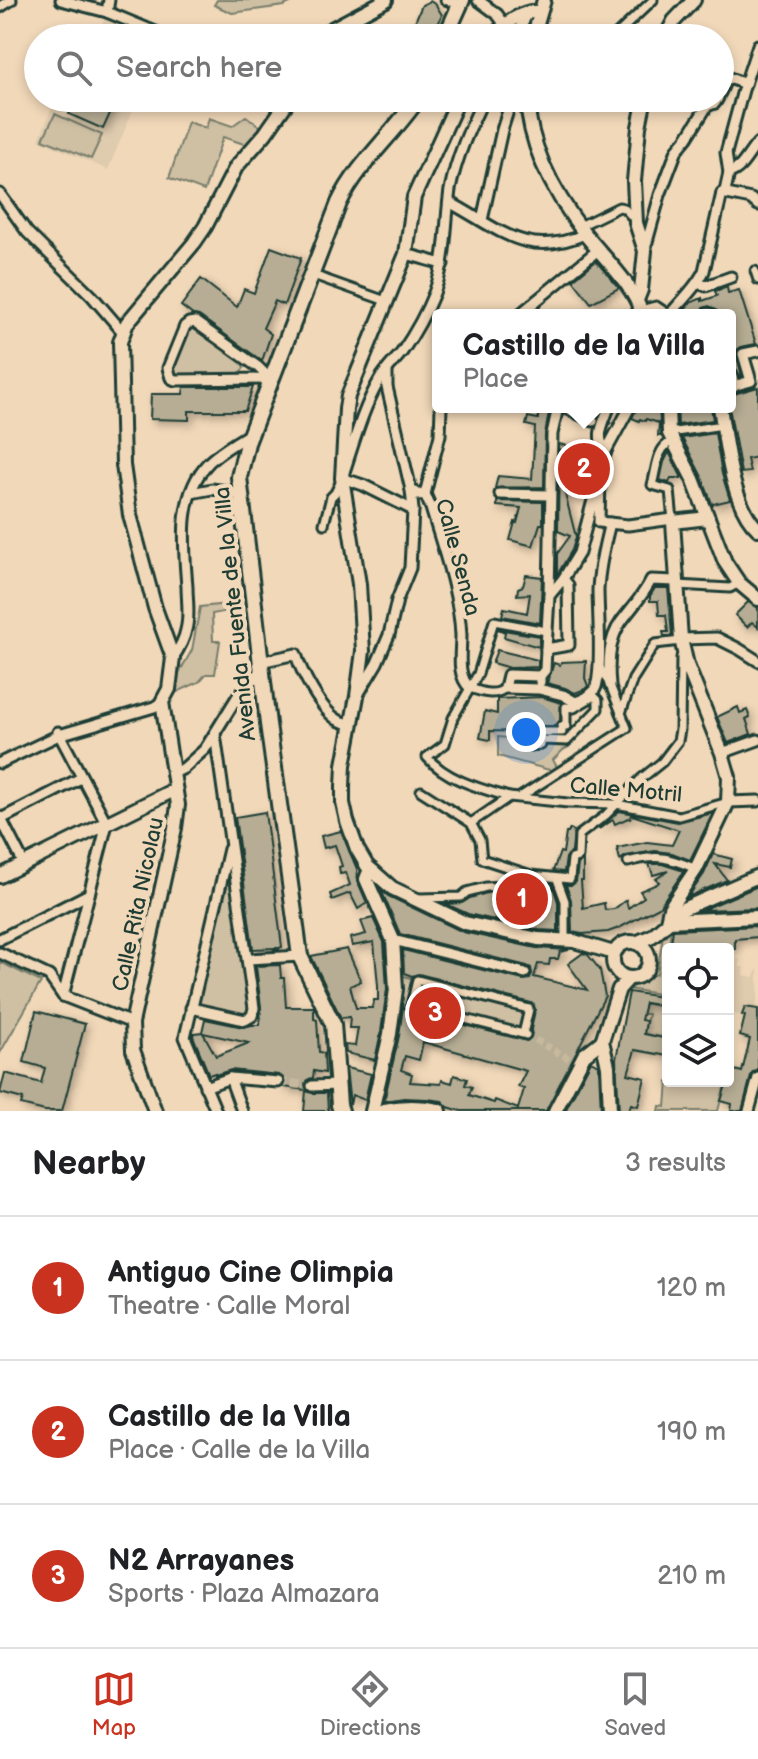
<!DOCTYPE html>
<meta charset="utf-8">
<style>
:root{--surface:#fff;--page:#f6f6f6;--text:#202124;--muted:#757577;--line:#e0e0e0;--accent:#c8321e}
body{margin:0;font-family:"Balsamiq Sans",sans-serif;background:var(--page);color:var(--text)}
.controls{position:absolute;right:24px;bottom:24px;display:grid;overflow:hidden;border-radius:8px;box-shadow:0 4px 12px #0003}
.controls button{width:72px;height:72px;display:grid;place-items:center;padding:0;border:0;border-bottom:2px solid var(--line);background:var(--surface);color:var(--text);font:40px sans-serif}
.you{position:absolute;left:526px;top:732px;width:28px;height:28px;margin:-20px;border:6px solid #fff;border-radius:50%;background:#1a73e8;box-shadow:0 0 0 12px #1a73e833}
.badge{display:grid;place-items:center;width:52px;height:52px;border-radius:50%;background:var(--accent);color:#fff;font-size:26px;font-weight:700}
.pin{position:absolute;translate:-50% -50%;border:4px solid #fff;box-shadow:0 2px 8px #0006}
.popup{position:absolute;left:432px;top:309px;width:304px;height:104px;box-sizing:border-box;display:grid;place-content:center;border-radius:8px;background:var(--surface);filter:drop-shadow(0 2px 6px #0005);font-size:26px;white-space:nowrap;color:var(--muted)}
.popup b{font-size:30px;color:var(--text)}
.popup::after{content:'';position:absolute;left:50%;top:100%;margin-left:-16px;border:16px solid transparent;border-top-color:var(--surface)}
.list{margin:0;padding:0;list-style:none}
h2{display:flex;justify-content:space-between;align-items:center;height:104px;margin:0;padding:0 32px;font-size:34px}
h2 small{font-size:26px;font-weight:400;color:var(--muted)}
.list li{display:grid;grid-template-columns:52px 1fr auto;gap:24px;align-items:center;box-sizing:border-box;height:144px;padding:0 32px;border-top:2px solid var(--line)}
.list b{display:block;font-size:30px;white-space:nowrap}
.list p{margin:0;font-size:26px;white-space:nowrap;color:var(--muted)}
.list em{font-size:26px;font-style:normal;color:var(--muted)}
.icon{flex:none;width:44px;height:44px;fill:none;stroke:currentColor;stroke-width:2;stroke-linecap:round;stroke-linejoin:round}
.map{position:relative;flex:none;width:758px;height:1111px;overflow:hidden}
.search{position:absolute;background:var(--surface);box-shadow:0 4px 12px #0003;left:24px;right:24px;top:24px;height:88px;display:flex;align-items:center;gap:20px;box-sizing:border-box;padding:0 28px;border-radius:44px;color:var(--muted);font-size:30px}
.sheet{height:536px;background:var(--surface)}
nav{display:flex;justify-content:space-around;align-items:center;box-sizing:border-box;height:112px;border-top:2px solid var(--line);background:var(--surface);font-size:22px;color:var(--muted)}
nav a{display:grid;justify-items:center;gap:4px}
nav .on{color:var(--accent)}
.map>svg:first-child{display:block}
.built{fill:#dfcbae}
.green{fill:#cfbfa3;stroke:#777e6c;stroke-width:2}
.building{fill:#b6ad94;stroke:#1f3d34;stroke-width:2;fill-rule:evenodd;filter:url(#shadow)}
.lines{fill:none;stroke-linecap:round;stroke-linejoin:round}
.pedestrian-tunnel{stroke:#c7b99e;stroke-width:7;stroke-dasharray:7 3.5;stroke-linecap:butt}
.minor-tunnel{stroke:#c7b99e;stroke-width:9;stroke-dasharray:9 4.5;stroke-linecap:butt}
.pedestrian-casing{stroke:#1f3d34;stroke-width:13}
.minor-casing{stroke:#1f3d34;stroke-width:15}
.tertiary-casing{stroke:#1f3d34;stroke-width:18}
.secondary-casing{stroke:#1f3d34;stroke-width:20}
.pedestrian{stroke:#f1d8b9;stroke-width:7}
.minor{stroke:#f1d8b9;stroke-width:9}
.tertiary{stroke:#f1d8b9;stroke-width:12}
.secondary{stroke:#f1d8b9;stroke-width:14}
.labels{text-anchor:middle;stroke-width:8;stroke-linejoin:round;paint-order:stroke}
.street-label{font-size:22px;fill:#1f3d34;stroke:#f1d8b9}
</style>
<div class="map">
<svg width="758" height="1111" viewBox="0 0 758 1111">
<defs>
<filter id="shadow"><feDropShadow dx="3.5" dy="3.5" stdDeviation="4" flood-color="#0004"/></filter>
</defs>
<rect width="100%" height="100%" fill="#f1d8b9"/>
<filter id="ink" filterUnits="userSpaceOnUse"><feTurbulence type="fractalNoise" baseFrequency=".0125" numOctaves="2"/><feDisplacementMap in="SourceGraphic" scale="16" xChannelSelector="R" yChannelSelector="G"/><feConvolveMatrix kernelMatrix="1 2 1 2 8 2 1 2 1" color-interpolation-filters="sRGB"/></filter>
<g filter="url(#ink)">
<g class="built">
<polygon points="105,17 160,38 96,38"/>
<polygon points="69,98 138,98 108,170 39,140 53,105 64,108"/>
<polygon points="735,922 734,958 740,959 740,967 744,967 743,975 753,977 758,969 758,998 755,1009 745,1007 742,1015 728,1014 728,949 689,949 698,942 701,924"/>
</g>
<g class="green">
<polygon points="217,0 296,0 284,6 232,13 214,5"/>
<polygon points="55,114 102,135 91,159 43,139"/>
<polygon points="246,116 265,130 250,146 223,137 204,191 169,178 188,122 206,128 209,118 232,126"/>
<polygon points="192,327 196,328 241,360 244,368 238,375 182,377 176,375 173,366 188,331"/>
<polygon points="246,602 245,608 212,614 213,641 220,641 215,674 206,674 199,682 173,694 179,673 192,650 200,607"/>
<polygon points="498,737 529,740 529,749 544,747 544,743 566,743 569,747 563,750 553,760 559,770 553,771 498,756"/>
<polygon points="229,857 251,1009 245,1016 203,1007 198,1000"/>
<polygon points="671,928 664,995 628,989 632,984 644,983 649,976 657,974 663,935"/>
<polygon points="0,962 41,982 0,1053"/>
<polygon points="400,975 535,1010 528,1034 537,1038 536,1042 400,1004"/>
<polygon points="642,1003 668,1008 668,1038 644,1034 648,1014 641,1014"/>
<polygon points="668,1081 726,1081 718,1111 659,1111 660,1106 666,1107"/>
</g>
<g class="building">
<polygon points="430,1 436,5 442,15 432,38 408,38 422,5"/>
<polygon points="76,98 117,98 103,129 69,114"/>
<polygon points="271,247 301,258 284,305 275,301 263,328 271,334 262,361 199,316 193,315 181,306 201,279 237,307 244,289 254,293"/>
<polygon points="596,261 619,288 591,303 573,280"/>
<polygon points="727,287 728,293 739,290 756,344 741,347 736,351 742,376 740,376 737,370 733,368 730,358 730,315 718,315 716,310 709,306 703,308 699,313 694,315 682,315 682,312 690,303 702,298 702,301 717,296 715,291"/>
<polygon points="184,387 253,387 245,411 189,411 189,420 150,419 151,394 183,394"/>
<polygon points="758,387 758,457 747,459 750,472 741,473 729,407 730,395"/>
<polygon points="542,407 550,407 545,434 544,487 495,488 498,476 532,479 535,427 526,425 528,417 538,419"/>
<polygon points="637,407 659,407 661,436 658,436 659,423 646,419 645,421 640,419 639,421 632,418"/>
<polygon points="677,407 711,407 713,420 678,425"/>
<polygon points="715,433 722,474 730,500 713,504 713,506 701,475 682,438"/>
<polygon points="559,444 573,447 565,494 576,537 572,550 557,575 557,554 570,536 558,531"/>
<polygon points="669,452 682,478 671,478 669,483 660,480 664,462"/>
<polygon points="497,501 543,502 543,524 540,524 533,546 510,540 515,522 517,523 521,508 497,506"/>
<polygon points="526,575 542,577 540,623 502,616 504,608 527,613 530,594 517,595 518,588 523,586"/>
<polygon points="655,588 668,588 672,636 664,636 663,632 668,632 666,615 659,615 658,601 650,601 650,596"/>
<polygon points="748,602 758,608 758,627 752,622 747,627 735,615"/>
<polygon points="498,629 539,636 539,647 504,637 505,632"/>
<polygon points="497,650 538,660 538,667 510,668 492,663"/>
<polygon points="586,661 585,678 588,686 585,689 575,693 565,688 547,683 554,663 560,665 561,662"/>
<polygon points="542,697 561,703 560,720 556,726 530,726 526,728 525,732 490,731 490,740 480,738 485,711 497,714 497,699"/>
<polygon points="738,707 740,713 747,710 750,717 746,719 751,734 728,743 717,717"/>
<polygon points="619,811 678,822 713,813 690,860 672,853 655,851 626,856 620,860 617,848 647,842 672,845 679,830 632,815 630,819 628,818 615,824 613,820 599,829"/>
<polygon points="265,812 282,947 279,948 279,950 274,950 277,948 253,949 235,817"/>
<polygon points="570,829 574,831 572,852 566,858 564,872 553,871 560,852 563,853 566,833 568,833"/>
<polygon points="341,831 357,869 358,882 367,903 358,909 350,893 332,900 330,894 350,885 346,873 340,874 339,867 342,866 335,845 324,848 321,836"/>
<polygon points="713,854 732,859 730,867 715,864 727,880 688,897 704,874"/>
<polygon points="583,861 583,881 581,881 583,908 604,903 605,910 614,909 626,900 628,908 644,897 640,891 657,884 659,882 656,879 668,871 653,875 649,864 662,864 684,871 659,907 619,928 608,932 582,934 572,932 571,900 566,885 572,885 576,882 578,864"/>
<polygon points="547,883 552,884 558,902 558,931 539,930 468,914 446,904 462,903 470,898 487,893 535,890"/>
<polygon points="758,886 758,908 702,910"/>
<path d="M381,890L388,896L463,932L536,948L569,950L560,952L558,959H550L549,965L538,964L534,977L587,990L568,964L583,953L588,955L600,970L605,996L546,1111H461L448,1107L442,1101L427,1099L404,1098L384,1101L399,1036L403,1007L409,1011L527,1041L532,1036L531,1030L535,1010L534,1005L531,1003L419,974L412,976L404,973L403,950L523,980L530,979L532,974L531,968L527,966L400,934ZM423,1042L526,1071L518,1087L524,1089L518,1109L495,1100L494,1103L469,1095L472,1087L465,1085L467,1079L454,1075L452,1083L442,1080L441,1084L410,1082L412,1074L401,1070L405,1056L419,1060Z"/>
<polygon points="373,918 384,942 387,989 381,1032 375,1060 346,1053 345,1045 355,1046 358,1028 349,1028 350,1017 341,1018 311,956 347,949 361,981 350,986 356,1008 373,1008 374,1000 378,1000 378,986 374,942 352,946 350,938 366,934 361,921"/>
<polygon points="758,926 758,937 735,939 735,949 670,949 673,930"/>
<path d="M280,965L281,978H284L286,1007H314V1019L317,1020L319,1052L324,1053L325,1073L314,1071L313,1078L309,1079L305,1083L306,1090L283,1087L285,1080L279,1075L231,1070L215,1075V1073L209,1075L193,1036L194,1033L202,1032L205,1019L243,1027L252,1025H260L261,1007L256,966ZM203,1033L249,1043L216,1056Z"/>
<polygon points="629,992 668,998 668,1007 645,1003 641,1020 646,1021 644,1034 668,1039 668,1056 635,1050 628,1074 645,1078 638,1106 631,1104 629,1110 619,1111 616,1059"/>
<polygon points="745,1007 758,1009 758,1071 753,1072 751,1076 742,1111 731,1111 732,1104 721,1101 731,1069 742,1072 750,1039 740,1036 745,1016 742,1015"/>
<polygon points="36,1011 85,1024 62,1111 45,1111 21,1105 23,1099 0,1093 5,1073 41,1083 45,1068 24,1062"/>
<polygon points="591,1061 598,1065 599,1067 601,1111 565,1111"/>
<polygon points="346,1068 371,1074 365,1100 352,1095 350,1105"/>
<polygon points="306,1091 312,1093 327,1093 328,1111 304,1111"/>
</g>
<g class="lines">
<polyline class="pedestrian-tunnel" points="526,1035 579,1064"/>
<polyline class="minor-tunnel" points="278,1082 312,1086"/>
<defs>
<g id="pedestrian">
<polyline points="445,0 453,3 454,0"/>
<polyline points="613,38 653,0"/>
<polyline points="580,226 619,207 624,208 634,219"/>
<polyline points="755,271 758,280"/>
<polyline points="313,275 386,301"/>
<polyline points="641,310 656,306 668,314 673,311"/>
<polyline points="669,433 723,425"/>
<path d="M672,441C656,449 657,468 652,485L670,490L673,521"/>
<polyline points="324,524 331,497 335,493 340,483"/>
<polyline points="677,585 730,588 739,583"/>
<path d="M470,688C481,692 496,697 505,688"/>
<polygon points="594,696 598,700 598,709 567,741 541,740 541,745 531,746 531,732 562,732 562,726 566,726 566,707 574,708"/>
<polyline points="621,713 633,679 655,644 681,641"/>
<polyline points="421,791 471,823 480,840 482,859 531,875 570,879 572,859 578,857 579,835 606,815 642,778 662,762 678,741 680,730 681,657"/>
<polyline points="509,797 568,803 616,804 679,816 728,802"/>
<polyline points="520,797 627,728 610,685 599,666"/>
<path d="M471,823L509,797C482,789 446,780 427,757L445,744L453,718L478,674L494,621L546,631"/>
<path d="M628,862C658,854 668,857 696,869"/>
<polyline points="557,879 565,901 565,941"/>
<polyline points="420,898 461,897 467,892 486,887 534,884 545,877"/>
<polyline points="523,1034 529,1009 417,980 411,1005 523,1034 526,1035"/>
</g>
<g id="minor">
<polyline points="61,0 107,12 170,38"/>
<polyline points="478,0 497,14 505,25"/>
<polyline points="0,7 11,0"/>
<polyline points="107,12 109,0"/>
<polyline points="515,38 529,11"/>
<polyline points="720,93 727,77 745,84"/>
<polyline points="729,173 726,153 743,90 758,45"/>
<polyline points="722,193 751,199 758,205"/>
<polyline points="0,194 27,232 92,296 122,331"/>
<path d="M449,202C498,228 526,260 585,234"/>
<polyline points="482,220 502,130 512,98"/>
<polyline points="645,249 660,195 677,150 687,138 707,106 715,103 718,98"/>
<polyline points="406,254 443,264"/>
<polyline points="698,283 706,286 731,277"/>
<polyline points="519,315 598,250"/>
<path d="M675,315L673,311C684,298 697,286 704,271L722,193L725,191L729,173C743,169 748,153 758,143"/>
<polygon points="195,322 258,367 270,379 175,380 171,378 168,368 185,326 189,323"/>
<polyline points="733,386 751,381 743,354 758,351"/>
<polyline points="564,407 593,421"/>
<path d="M606,451C594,436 604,423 609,407"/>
<polyline points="600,479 599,522 628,525 673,519"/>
<path d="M411,490L420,495L425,494L431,508C443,549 459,592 461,635C461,653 456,675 470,688"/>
<polyline points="191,493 212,489 240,493"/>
<polyline points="425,494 440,435 441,407"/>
<polyline points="500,494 550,495"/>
<path d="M413,510L363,485L342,478C353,446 362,410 379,381C385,370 395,361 402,352C415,333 426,313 434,293C447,259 445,225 450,190C456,158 470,127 484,98"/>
<polyline points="563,579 568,585 569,645 546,649 549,596 563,579 579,553 606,451 630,407"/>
<polyline points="549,596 552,434 558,407"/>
<polyline points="681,639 717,638 739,649 758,661"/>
<path d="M173,658C179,649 184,641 186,630C190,616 187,601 187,587C184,545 177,495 209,462C221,451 236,442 250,434"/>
<path d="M260,662L296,654C301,672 321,710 338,720C342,722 346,723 350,724"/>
<path d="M540,676L508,675L505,688L539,689L563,695L575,702C582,700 591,696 595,689C603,674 598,611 598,590C599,567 604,546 610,523"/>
<polyline points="540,682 540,676 545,670 546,649"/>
<path d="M610,685C608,664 608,640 621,622C632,607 643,596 651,580L676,581"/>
<polyline points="359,693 377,663 389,635 397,600 410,568 413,510 411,490 387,387 387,370"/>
<polyline points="58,732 107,824 63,996"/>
<polyline points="722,753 758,740"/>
<polyline points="0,763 59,735 154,707 162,702"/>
<polyline points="172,774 184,768 205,749 239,694 261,670"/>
<polyline points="728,802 758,801"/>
<polyline points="0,817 24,864"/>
<polyline points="1,819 81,778"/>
<polyline points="0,939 89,894"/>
<polyline points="393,940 525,973"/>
<polyline points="0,953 49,976 63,996 132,1023"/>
<polyline points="248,959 300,956"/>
<polyline points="191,1008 245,1020 252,1016 254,1008 215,734"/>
<polyline points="230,1078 242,1111"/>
<polyline points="312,1086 338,1085"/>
<polyline points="205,1087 230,1078 278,1082"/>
<polyline points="216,1111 185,1037 229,849"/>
<polyline points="749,1111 758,1078"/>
</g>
<g id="tertiary">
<polyline points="315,38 386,0"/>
<path d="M491,38C505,25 520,10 540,12"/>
<polyline points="533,38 544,0"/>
<polyline points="665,38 674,21 694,0"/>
<polyline points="459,98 414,197 406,254 348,396 346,409 342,478 359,584 363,651 357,696 344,765 343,786 343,803 347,821 357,849 367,866 392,888 465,923 538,939 574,941 614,953"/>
<path d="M527,98C529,147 556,196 585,234C603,257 635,286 642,315"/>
<polyline points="637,300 641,290 645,251 636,223 634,181 639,127 645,98"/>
<polyline points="708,315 709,315"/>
<polyline points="730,376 733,386 730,386"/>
<polyline points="668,407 669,433 693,479 725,562 739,583 758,599"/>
<path d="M720,407C726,442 731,505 758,529"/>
<polyline points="0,876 174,790"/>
<polyline points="667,921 670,908 696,869 728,802 729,777 722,753 687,665 681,639 673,522 708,518"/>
<polyline points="667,921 758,917"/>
<circle cx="631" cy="960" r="18"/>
<polyline points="638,942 652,936 683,909 758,876"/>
<polyline points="602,1041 608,1066 610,1111"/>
<polyline points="602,1041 619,989 629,978"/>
<polyline points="155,1111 133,1050 132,1023 175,828 178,805 162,702 169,689 173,658 155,608 130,515 123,465 120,342 127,323 194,243 205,227 236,167 265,134 290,98"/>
<polyline points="372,1111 390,1034 396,989 393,940 366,879 368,874 374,872"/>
<polyline points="555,1111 584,1055 602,1041"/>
</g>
<g id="secondary">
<polyline points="445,38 462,0"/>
<path d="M341,1111L339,1105L333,1024L300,956L268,724L239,477L247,443L339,203C358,163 394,134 418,98"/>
<path d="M384,1111C402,1107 421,1107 439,1111"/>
</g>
</defs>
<use href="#pedestrian" class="pedestrian-casing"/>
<use href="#minor" class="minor-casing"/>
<use href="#tertiary" class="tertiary-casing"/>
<use href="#secondary" class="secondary-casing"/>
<use href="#pedestrian" class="pedestrian"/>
<use href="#minor" class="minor"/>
<use href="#tertiary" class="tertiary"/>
<use href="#secondary" class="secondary"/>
</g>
</g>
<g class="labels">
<g class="street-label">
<text transform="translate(459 557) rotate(75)" y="8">Calle Senda</text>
<text transform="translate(234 614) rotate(-96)" y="8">Avenida Fuente de la Villa</text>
<text transform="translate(626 789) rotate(5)" y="8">Calle Motril</text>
<text transform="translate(137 904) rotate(-78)" y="8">Calle Rita Nicolau</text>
</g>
</g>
</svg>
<div class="controls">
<button><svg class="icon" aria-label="locate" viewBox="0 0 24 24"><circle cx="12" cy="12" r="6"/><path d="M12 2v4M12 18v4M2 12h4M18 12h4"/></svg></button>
<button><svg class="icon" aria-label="layers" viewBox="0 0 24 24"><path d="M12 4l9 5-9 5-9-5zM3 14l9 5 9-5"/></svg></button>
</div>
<div class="you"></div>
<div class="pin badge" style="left:522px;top:899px">1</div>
<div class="pin badge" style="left:584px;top:469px">2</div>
<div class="popup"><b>Castillo de la Villa</b>Place</div>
<div class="pin badge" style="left:435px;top:1013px">3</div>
<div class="search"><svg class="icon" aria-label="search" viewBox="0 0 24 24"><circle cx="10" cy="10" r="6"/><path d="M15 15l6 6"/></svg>Search here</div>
</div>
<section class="sheet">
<h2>Nearby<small>3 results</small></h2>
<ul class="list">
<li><span class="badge">1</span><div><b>Antiguo Cine Olimpia</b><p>Theatre · Calle Moral</p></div><em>120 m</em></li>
<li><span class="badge">2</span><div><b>Castillo de la Villa</b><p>Place · Calle de la Villa</p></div><em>190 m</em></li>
<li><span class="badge">3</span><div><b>N2 Arrayanes</b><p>Sports · Plaza Almazara</p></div><em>210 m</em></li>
</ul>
</section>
<nav>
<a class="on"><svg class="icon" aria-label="map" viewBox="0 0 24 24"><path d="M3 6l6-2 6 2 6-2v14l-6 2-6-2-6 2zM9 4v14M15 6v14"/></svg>Map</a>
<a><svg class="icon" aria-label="directions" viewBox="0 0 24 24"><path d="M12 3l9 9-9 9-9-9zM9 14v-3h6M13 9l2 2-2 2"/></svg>Directions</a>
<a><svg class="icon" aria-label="saved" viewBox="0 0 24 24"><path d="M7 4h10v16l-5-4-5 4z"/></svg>Saved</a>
</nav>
